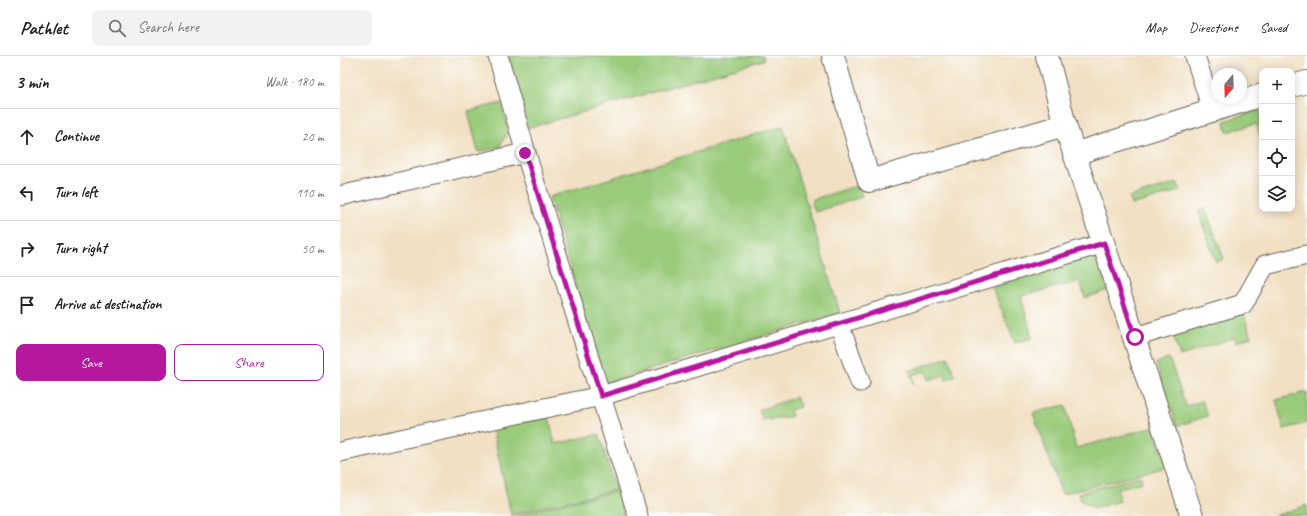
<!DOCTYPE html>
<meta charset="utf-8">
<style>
:root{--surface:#fff;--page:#f2f2f2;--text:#202124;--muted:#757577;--line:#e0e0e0;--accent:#b5179e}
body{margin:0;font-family:Caveat,sans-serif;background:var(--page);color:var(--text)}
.controls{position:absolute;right:12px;top:12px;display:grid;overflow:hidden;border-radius:8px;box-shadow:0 2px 10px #0003}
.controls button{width:36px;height:36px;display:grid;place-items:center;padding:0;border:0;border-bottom:1px solid var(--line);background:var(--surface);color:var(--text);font:20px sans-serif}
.compass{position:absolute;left:871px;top:12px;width:36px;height:36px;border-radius:50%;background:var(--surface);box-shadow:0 2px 10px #0003;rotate:199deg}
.stop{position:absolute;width:12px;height:12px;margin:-9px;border:3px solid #b5179e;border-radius:50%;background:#fff}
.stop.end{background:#b5179e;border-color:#fff;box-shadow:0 1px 4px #0008}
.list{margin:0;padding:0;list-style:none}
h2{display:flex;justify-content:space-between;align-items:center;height:52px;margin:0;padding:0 16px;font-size:17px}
h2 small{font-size:13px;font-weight:400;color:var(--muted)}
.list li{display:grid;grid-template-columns:26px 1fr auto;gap:12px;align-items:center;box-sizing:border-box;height:56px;padding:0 16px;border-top:1px solid var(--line)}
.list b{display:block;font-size:15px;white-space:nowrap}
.list em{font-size:13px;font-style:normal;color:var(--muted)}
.actions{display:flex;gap:8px;padding:12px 16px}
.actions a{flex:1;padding:9px 0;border:1px solid var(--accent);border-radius:8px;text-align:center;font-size:14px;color:var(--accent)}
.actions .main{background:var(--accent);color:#fff}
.icon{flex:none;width:22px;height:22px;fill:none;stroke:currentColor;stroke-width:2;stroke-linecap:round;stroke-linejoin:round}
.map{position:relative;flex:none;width:967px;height:460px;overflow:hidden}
header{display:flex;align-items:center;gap:24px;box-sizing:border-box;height:56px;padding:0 20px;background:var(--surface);border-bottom:1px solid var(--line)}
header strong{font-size:19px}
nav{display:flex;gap:22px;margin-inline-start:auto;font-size:14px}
.search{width:280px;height:36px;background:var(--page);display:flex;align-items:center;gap:10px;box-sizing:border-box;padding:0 14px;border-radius:8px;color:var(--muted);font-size:15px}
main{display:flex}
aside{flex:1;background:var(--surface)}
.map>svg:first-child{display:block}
.garden{fill:#9acb7a;stroke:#5b744b}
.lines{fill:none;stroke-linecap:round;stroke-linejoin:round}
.lane-casing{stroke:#676156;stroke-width:21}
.street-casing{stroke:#676156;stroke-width:24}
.lane{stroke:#fff;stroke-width:19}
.street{stroke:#fff;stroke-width:22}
.route{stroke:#b5179e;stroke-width:5}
</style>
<header>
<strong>Pathlet</strong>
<div class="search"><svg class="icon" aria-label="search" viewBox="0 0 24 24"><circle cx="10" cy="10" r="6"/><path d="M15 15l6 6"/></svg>Search here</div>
<nav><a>Map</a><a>Directions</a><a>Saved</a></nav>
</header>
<main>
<aside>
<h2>3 min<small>Walk · 180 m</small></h2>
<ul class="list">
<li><svg class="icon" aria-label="ahead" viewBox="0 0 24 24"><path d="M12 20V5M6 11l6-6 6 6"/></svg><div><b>Continue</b></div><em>20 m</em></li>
<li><svg class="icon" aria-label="left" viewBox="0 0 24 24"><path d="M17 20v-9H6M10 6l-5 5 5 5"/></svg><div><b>Turn left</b></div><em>110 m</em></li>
<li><svg class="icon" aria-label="right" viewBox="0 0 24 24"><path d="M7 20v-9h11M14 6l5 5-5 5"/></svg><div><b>Turn right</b></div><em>50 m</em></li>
<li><svg class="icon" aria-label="arrive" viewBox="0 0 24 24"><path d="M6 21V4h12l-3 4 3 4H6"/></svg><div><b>Arrive at destination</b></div></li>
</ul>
<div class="actions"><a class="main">Save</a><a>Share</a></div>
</aside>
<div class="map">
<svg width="967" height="460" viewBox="0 0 967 460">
<rect width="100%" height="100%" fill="#fff"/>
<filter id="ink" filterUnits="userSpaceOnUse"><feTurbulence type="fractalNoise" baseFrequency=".025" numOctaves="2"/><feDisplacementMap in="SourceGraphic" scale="8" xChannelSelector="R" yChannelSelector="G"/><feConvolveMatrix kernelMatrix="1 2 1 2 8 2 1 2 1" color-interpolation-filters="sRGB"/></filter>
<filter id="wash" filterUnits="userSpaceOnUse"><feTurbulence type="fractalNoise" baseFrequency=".012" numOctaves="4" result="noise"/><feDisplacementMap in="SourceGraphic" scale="16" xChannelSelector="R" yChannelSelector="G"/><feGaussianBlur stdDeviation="0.9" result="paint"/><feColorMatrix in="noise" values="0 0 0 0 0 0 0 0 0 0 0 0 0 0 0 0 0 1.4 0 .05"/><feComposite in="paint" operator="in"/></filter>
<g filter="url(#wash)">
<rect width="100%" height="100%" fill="#f1e0c3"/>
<g class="garden">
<polygon points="169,0 423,0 424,4 188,72"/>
<polygon points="162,47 169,76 161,87 161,91 138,96 128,55"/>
<polygon points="919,54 922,66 922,86 916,68 887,76 884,65"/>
<polygon points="443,70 500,257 265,327 209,141"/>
<polygon points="838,127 840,135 791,149 789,141"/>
<polygon points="519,129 522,141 475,156 471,144"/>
<polygon points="865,152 884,203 876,206 858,155"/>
<polygon points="749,201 759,206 768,234 745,242 740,225 681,240 692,282 675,287 652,231"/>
<polygon points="903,256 911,281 896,286 895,281 840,300 833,279"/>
<polygon points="608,301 615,320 606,324 604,319 589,324 586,315 572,319 574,329 569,315"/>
<polygon points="829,302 846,350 862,345 868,360 837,370 816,307"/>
<polygon points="967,336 967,367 944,373 936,344"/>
<polygon points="456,341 460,351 450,354 452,360 443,363 442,361 431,365 430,362 423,364 419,354"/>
<polygon points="725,349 736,392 813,371 827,411 722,438 693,357"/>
<polygon points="209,361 215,388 259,378 276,434 171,458 152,372"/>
<polygon points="801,420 802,426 777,433 780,445 755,452 741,445 739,437"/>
<polygon points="277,435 284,460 171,460"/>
<polygon points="967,449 967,460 934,460"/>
</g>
</g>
<g filter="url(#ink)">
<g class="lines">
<defs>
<g id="lane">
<polyline points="158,0 190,111 298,460"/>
<polyline points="855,0 872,53"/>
<polyline points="0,140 185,97"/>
<polyline points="499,268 520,326"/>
<polyline points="795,281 903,248 925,209 967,199"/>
<polyline points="0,396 261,340 764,187"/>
</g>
<g id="street">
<polyline points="493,0 529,125 725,69"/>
<polyline points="707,0 725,69 852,460"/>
<polyline points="952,30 967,26"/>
<polyline points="734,98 922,39"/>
</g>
</defs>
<use href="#lane" class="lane-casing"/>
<use href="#street" class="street-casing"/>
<use href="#lane" class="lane"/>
<use href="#street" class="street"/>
</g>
</g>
<g class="lines" filter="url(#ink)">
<polyline class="route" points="185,97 261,340 764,187 795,281"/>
</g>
</svg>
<div class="controls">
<button>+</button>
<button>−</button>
<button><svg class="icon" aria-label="locate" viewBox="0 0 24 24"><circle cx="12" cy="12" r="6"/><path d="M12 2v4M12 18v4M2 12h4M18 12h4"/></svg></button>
<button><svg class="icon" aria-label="layers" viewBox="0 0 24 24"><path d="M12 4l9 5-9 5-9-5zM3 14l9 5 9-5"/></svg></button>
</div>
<svg class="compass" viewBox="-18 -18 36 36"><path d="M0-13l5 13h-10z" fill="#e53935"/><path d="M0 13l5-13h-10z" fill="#757577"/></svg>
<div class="stop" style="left:795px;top:281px"></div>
<div class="stop end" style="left:185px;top:97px"></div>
</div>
</main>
